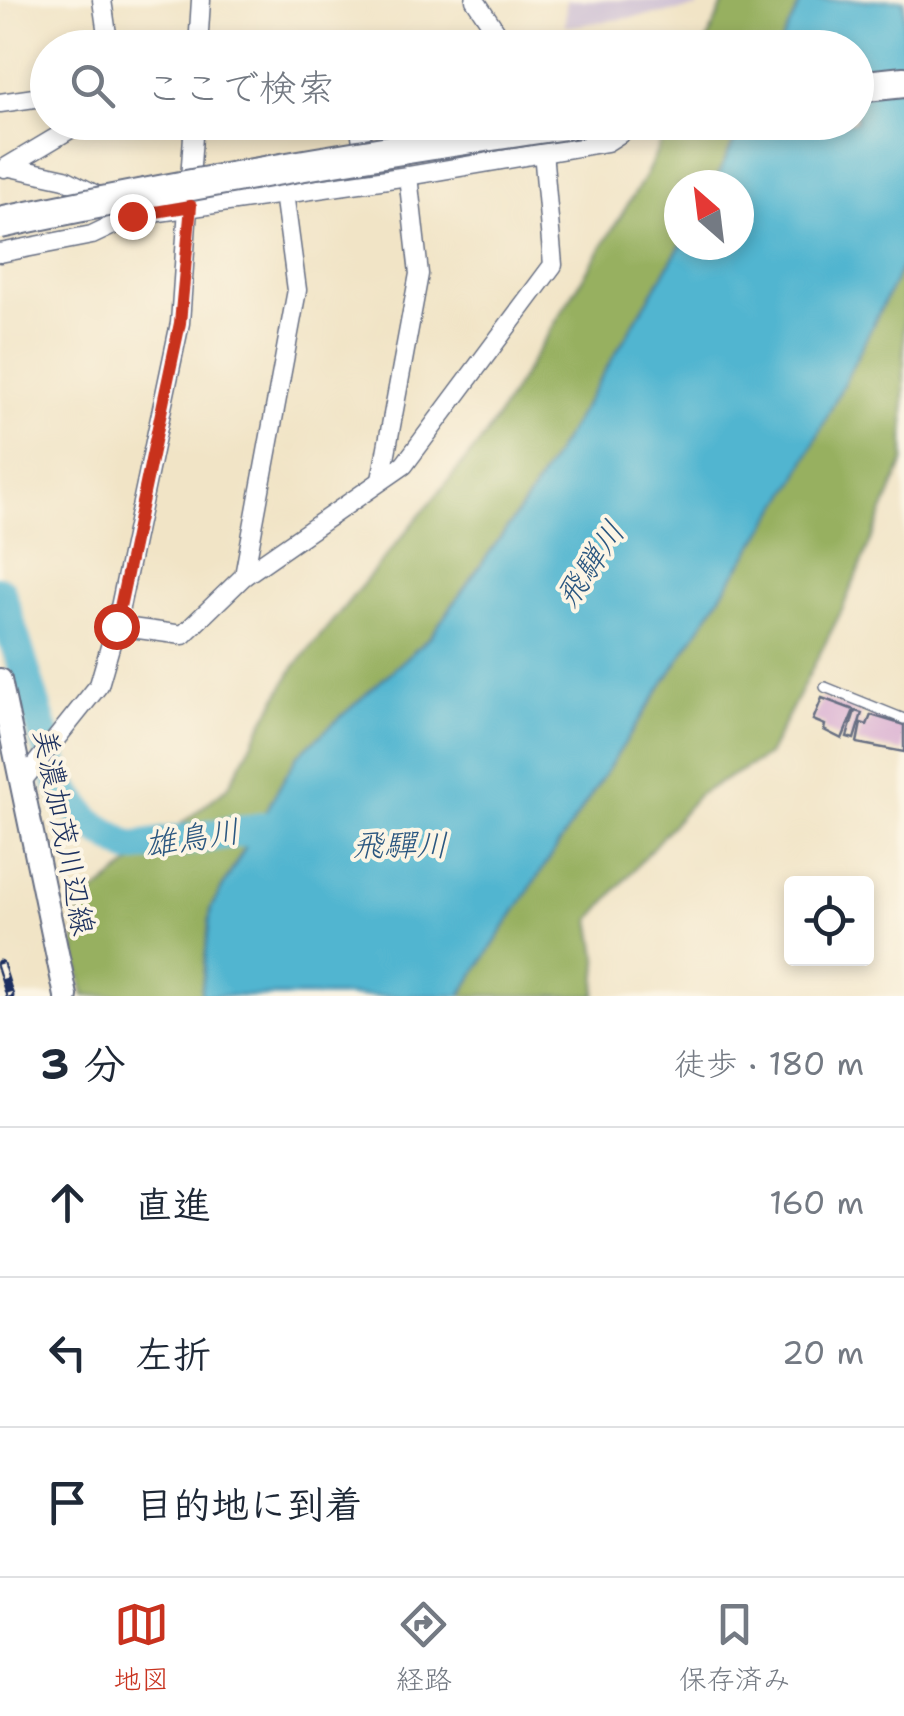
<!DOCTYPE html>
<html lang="ja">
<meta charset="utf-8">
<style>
:root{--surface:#fff;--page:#f6f6f7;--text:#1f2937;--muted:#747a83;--line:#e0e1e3;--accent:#c8321e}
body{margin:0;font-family:"Shantell Sans","Klee One",sans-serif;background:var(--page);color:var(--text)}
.controls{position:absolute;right:30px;bottom:30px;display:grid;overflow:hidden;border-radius:10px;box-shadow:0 5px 15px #0003}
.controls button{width:90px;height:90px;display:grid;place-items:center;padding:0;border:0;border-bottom:2px solid var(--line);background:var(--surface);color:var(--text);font:50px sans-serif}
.compass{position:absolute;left:664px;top:170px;width:90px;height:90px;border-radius:50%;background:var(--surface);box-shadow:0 5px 15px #0003;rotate:332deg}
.stop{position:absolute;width:30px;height:30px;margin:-22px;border:8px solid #c8321e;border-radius:50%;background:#fff}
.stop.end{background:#c8321e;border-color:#fff;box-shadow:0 2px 10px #0008}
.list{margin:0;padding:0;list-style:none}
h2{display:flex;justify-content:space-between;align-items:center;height:130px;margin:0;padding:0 40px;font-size:42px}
h2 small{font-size:32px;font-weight:400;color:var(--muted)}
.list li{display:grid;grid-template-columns:65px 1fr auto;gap:30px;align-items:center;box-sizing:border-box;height:150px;padding:0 40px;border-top:2px solid var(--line)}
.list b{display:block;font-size:38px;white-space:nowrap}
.list em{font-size:32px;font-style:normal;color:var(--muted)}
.icon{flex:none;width:55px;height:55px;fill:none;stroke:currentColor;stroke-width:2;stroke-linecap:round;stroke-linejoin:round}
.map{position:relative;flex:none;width:904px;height:996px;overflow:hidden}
.search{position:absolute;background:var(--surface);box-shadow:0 5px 15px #0003;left:30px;right:30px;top:30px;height:110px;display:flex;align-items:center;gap:25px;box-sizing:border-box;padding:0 35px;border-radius:55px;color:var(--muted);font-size:38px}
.sheet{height:580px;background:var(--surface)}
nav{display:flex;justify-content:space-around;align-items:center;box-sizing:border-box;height:140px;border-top:2px solid var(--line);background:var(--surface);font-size:28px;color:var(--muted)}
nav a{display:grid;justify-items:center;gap:5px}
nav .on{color:var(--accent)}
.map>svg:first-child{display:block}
.industrial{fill:#ccbed3}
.forest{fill:#97b061;stroke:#597060;stroke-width:2.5}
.water{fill:#51b5d0;stroke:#367297;stroke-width:2.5}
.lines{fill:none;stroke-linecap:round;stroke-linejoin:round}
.river{stroke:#51b5d0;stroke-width:32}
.building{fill:#d8acd1}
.lane-casing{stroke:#666e82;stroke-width:12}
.street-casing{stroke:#666e82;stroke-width:21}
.secondary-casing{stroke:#666e82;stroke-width:26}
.highway-casing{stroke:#666e82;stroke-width:34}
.lane{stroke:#fff;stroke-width:9}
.street{stroke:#fff;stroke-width:18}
.secondary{stroke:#fff;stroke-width:22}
.highway{stroke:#fff;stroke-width:30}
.rail-casing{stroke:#1b2f5e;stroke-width:9}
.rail{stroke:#fcf5e5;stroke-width:5;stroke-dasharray:15;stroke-linecap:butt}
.highway-bridge-casing{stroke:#666e82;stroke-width:34;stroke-linecap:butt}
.highway-bridge{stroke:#fff;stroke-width:30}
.route{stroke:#c8321e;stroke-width:12}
.labels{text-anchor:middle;stroke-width:8;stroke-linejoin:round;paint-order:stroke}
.street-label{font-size:30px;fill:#1b2f5e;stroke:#fcf5e5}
.water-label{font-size:32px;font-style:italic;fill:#2b5780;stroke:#fcf5e5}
</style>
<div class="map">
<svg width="904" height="996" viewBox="0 0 904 996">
<rect width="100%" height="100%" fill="#fcf5e5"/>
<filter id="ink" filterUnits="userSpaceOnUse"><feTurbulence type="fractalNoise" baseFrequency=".01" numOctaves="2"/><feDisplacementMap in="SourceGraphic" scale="20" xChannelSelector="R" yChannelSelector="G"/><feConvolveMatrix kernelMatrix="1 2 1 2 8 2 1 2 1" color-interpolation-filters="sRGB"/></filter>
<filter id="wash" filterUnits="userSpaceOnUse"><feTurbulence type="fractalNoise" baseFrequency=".0048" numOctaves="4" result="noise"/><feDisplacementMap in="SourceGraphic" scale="40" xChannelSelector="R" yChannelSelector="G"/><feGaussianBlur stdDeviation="2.25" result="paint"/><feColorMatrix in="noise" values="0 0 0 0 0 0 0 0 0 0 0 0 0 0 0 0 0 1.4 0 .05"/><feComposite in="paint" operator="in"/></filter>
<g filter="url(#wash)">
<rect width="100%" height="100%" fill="#f1e4c6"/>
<polygon class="industrial" points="566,0 699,0 697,8 565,27"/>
<g class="forest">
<polygon points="725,0 802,0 779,47 704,48"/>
<polygon points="670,123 743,123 713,185 679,185 681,245 529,497 430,637 297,756 211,907 201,996 84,996 74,945 83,902 228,787 293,669 487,434 646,175"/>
<polygon points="904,262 904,461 842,610 768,755 698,795 591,919 598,962 595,996 460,996 794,483"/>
</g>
<polygon class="water" points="802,0 904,0 904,262 794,483 460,996 201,996 211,908 297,756 430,637 529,497 681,245 739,245 739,185 713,185 743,123 856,122 856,48 779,47"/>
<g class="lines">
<polyline class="river" points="0,592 59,783 89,823 130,848 296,823"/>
</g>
<g id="blocks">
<g class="building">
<polygon points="822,698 854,710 842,739 824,730 825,725 813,720"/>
<polygon points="855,711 862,713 854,739 847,737"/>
<polygon points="871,715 904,725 904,752 857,743 861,723 867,725"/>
</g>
</g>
</g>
<g filter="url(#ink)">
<use href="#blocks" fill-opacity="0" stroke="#666e82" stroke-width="2.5"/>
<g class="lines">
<defs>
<polyline id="lane" points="825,687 904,719"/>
<g id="street">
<polyline points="102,0 109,48"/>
<polyline points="475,0 507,48"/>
<polyline points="198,48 201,0"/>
<polyline points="558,48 593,44 599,48"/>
<polyline points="0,103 48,96"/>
<polyline points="359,122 365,162"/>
<polyline points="10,167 65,179 106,200"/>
<polyline points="5,168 82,122"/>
<polyline points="0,253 92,235 132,216 408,176 607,142 621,133 620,122"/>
<polyline points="381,480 419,274 408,176"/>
<polyline points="244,576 297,290 284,193"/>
<polyline points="116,626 183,635 244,576 404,465 553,265 543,151 534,124"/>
<polyline points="23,780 99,685 116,626 180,323 194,122"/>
</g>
<polyline id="secondary" points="0,680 66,996"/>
<polyline id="highway" points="856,87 904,82"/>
</defs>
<use href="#lane" class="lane-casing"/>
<use href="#street" class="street-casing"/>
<use href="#secondary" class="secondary-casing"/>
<use href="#highway" class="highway-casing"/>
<use href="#lane" class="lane"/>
<use href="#street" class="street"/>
<use href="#secondary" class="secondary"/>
<use href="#highway" class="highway"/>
<defs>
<polyline id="rail" points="0,964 10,996"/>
</defs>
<use href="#rail" class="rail-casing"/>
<use href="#rail" class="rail"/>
<defs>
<path id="highway-bridge" d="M0,223C192,182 385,150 580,122"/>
</defs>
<use href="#highway-bridge" class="highway-bridge-casing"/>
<use href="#highway-bridge" class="highway-bridge"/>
</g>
</g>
<g class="lines" filter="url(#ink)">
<polyline class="route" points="116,626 180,323 191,206 132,216"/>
</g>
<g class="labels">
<g class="street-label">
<text transform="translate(64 832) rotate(79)" y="10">美濃加茂川辺線</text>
</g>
<g class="water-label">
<text transform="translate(590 564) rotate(-56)" y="11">飛騨川</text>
<text transform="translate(192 838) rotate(-9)" y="11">雄鳥川</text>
<text x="400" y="856">飛驒川</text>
</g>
</g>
</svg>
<div class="controls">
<button><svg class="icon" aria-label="locate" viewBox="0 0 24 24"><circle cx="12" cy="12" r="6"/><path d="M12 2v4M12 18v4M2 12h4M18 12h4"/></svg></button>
</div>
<svg class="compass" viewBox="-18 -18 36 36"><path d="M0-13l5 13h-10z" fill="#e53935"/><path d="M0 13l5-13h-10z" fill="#747a83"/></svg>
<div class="stop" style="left:116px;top:626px"></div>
<div class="stop end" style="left:132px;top:216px"></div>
<div class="search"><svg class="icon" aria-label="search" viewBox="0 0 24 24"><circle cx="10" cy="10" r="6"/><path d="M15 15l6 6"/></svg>ここで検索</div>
</div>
<section class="sheet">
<h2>3 分<small>徒歩 · 180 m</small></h2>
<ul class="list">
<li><svg class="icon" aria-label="ahead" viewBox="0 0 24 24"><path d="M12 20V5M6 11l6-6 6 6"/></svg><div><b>直進</b></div><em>160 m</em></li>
<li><svg class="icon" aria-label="left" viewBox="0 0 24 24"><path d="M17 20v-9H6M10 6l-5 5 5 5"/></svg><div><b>左折</b></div><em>20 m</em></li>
<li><svg class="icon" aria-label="arrive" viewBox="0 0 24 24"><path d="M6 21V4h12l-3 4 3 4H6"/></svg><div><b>目的地に到着</b></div></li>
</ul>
</section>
<nav>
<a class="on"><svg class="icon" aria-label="map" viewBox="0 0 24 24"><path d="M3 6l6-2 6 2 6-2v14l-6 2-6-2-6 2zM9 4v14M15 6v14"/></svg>地図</a>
<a><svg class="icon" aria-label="directions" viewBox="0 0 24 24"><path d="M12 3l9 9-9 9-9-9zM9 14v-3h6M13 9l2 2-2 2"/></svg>経路</a>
<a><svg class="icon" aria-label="saved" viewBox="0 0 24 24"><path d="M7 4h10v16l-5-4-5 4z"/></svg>保存済み</a>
</nav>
